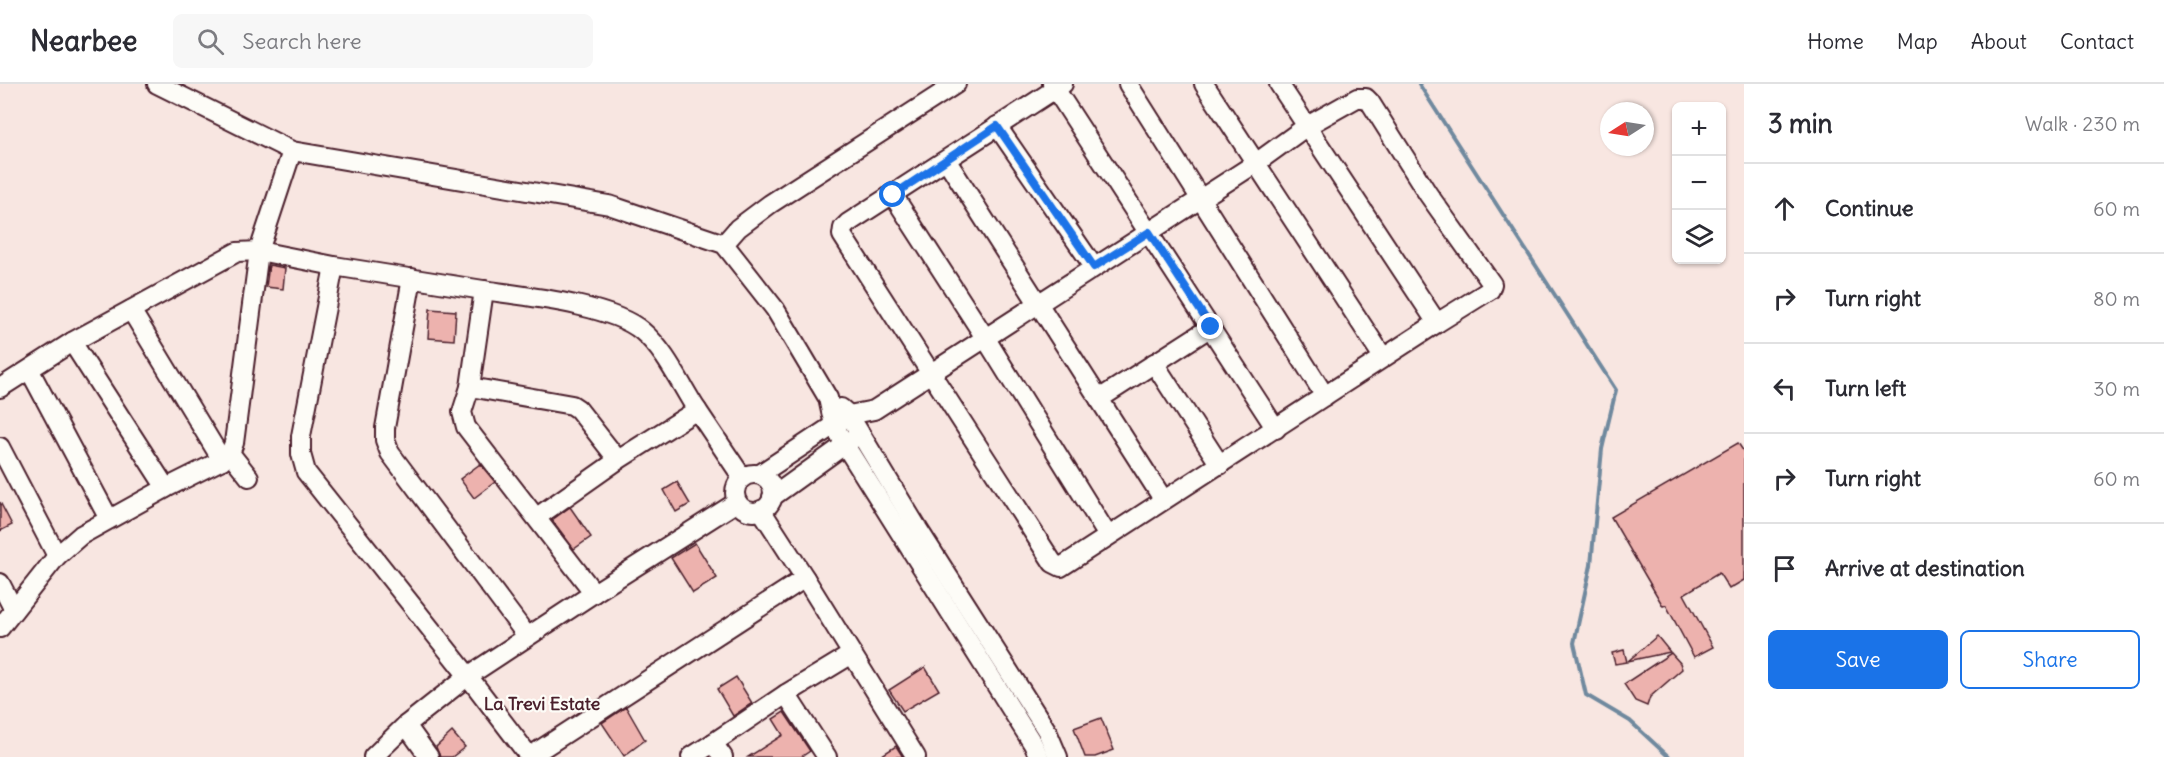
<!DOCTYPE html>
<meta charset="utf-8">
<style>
:root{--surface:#fff;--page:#f7f7f7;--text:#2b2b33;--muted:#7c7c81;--line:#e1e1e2;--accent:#1a73e8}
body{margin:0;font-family:Delius,sans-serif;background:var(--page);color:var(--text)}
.controls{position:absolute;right:18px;top:18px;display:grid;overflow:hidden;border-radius:9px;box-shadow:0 2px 4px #0004}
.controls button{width:54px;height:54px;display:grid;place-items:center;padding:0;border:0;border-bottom:2px solid var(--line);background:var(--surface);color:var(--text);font:30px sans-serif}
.compass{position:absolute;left:1600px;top:18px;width:54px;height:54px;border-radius:50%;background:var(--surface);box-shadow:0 2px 4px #0004;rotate:258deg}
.stop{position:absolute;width:18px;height:18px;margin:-14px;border:4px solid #1a73e8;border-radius:50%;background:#fff}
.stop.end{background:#1a73e8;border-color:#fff;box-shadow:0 2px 6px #0008}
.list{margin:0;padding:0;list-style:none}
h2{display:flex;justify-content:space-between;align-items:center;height:78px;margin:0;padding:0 24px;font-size:26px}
h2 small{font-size:20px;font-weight:400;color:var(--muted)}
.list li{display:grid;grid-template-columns:39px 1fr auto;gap:18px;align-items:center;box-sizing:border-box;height:90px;padding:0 24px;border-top:2px solid var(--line)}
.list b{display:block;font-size:22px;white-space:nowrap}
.list em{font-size:20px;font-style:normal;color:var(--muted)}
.actions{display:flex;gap:12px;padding:18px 24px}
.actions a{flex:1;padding:14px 0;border:2px solid var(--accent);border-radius:9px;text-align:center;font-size:21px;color:var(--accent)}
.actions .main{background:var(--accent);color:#fff}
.icon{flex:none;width:33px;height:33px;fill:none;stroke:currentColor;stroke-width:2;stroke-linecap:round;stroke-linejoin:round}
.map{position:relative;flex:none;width:1744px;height:673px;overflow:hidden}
header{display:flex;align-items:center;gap:36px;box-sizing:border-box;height:84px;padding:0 30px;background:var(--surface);border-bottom:2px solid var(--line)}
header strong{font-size:28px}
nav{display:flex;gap:33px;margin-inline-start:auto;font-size:21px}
.search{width:420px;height:54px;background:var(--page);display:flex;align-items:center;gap:15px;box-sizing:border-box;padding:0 21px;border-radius:9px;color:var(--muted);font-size:22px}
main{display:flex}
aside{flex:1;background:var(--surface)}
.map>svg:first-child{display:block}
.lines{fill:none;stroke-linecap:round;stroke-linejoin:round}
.stream{stroke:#70899e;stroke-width:4}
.building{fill:#edb2ae;stroke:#4a1f2b;stroke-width:1.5}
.minor-casing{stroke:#4a1f2b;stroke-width:22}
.minor{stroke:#fdfcf7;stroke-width:18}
.route{stroke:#1a73e8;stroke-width:8}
.labels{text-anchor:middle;stroke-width:4.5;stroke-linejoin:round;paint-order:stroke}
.neighbourhood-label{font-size:18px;font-weight:bold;fill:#4a1f2b;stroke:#fdfcf7}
</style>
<header>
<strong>Nearbee</strong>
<div class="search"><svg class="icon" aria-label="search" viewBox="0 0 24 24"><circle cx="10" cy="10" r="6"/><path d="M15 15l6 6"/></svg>Search here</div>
<nav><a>Home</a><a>Map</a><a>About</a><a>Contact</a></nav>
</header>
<main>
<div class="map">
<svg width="1744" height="673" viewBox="0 0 1744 673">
<rect width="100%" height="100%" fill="#f8e6e1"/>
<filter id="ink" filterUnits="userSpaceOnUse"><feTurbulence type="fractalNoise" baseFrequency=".0167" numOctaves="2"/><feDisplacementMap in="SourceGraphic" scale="12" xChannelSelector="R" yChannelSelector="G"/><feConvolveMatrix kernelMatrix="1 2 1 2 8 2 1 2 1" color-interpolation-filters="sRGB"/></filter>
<g filter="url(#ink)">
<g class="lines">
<polyline class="stream" points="1419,0 1616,306 1602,365 1591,481 1574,559 1586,611 1630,637 1669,673"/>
</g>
<g class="building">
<polygon points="269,181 285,184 283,205 266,203"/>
<polygon points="430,225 456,227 454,256 428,254"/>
<polygon points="1738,359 1744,368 1744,496 1729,505 1719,489 1684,510 1713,563 1694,573 1666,521 1663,522 1611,433"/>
<polygon points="480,380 495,398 474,414 460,395"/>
<polygon points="677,398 690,420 676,428 664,406"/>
<polygon points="0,418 12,441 0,447"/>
<polygon points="570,423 591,453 574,465 552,436"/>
<polygon points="695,459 717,494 693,509 671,474"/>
<polygon points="1657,552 1670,568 1628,577"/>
<polygon points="1624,566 1627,578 1615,580 1612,569"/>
<polygon points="1671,569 1680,579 1682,585 1650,613 1647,622 1635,617 1624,600"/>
<polygon points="925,583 939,606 903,627 889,606"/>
<polygon points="736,593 752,619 733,632 717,605"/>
<polygon points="626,623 645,656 624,672 602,639"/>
<polygon points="784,628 810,667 801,673 748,673 783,651 773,635"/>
<polygon points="1101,634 1114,666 1095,673 1085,673 1074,644"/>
<polygon points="452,648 465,663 452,673 440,673 436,663"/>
<polygon points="896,662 903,673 879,673"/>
</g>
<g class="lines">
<defs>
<g id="minor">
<polyline points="157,0 292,67 609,121 724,160 775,225 828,314 834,341 845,361 1033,660 1039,673"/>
<polyline points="1052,0 1276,345"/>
<polyline points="1063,0 848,139 843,144 842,151 1053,479 1061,483 1437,239 1279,0"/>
<polyline points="1128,0 1325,312"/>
<polyline points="1204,0 1383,273"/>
<polyline points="997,42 1094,183"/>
<polyline points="947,77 1163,415"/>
<polyline points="893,111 986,255 1108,452"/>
<polyline points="724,160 738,144 770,120 956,0"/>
<polyline points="412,194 385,344 385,356 390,369 527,552"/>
<polyline points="131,226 222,376"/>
<polyline points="72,258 166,404"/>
<polyline points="1154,279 1220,381"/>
<polyline points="30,287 109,435"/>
<polyline points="470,303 572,321 578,325 618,376"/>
<polyline points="0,304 72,258 237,168 259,167 334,182"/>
<polyline points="1099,315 1211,243"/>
<polyline points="841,324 849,331 918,445 1047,647 1058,673"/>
<polyline points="697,326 742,393"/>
<polyline points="0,363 57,472"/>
<polyline points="230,369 249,393"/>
<polyline points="760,390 849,331 874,326 1256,79 1307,42 1357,14 1366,14 1370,18 1428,110 1492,200 1490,206 1437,239"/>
<circle cx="754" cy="409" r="19"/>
<polyline points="772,413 854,354"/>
<polyline points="805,494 916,673"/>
<polyline points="0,499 14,526"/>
<polyline points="594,509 737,418"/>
<polyline points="0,544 57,472 81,451 166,404 222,376 230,369 234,359 259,167 292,67"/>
<polyline points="786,610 827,673"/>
<polyline points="406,641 429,673"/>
<polyline points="713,659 786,610 852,570"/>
<path d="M529,672L468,592L306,388L301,370V352L334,182C384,190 433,198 483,206C524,212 612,221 642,247C666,267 680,300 697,326L618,376L537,433"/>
<polyline points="373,673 406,641 468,592 594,509 466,343 462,328 470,303 484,206"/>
<polyline points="529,673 805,494 761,426"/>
<polyline points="691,673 713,659 723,673"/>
</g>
</defs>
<use href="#minor" class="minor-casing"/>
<use href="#minor" class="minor"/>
</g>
</g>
<g class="lines" filter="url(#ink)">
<polyline class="route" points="893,111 997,42 1094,183 1149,148 1211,243"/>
</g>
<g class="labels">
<g class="neighbourhood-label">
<text x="542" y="626">La Trevi Estate</text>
</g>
</g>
</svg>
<div class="controls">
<button>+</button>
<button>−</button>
<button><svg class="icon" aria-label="layers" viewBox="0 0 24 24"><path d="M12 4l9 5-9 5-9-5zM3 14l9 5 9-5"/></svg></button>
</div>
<svg class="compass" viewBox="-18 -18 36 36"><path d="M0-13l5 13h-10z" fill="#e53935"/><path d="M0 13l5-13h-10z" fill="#7c7c81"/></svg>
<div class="stop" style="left:893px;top:111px"></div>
<div class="stop end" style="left:1211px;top:243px"></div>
</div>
<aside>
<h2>3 min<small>Walk · 230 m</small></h2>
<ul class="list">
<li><svg class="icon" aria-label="ahead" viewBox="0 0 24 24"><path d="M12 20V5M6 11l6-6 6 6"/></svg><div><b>Continue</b></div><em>60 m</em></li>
<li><svg class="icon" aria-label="right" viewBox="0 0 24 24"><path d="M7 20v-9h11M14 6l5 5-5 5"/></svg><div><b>Turn right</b></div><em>80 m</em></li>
<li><svg class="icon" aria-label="left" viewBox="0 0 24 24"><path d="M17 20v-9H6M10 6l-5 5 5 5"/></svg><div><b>Turn left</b></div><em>30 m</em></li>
<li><svg class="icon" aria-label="right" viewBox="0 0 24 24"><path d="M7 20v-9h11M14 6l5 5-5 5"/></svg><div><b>Turn right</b></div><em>60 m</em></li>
<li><svg class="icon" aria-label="arrive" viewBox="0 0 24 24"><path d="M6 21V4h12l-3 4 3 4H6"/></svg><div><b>Arrive at destination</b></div></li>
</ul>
<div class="actions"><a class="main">Save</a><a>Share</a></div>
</aside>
</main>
